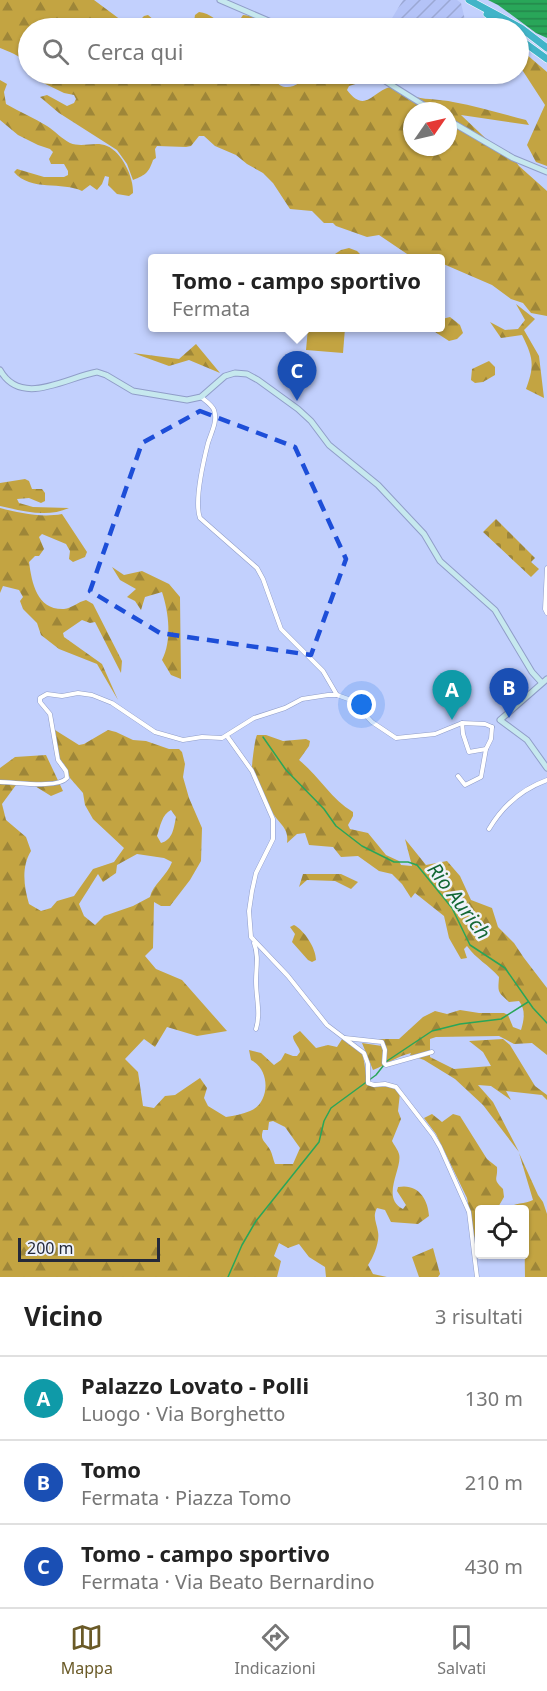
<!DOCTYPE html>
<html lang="it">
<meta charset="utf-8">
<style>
:root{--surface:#fff;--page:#f6f6f6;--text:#222;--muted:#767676;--line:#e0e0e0;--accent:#6a5a27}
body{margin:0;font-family:"Noto Sans",sans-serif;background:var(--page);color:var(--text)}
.controls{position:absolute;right:18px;bottom:18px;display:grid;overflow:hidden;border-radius:6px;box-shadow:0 2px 4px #0004}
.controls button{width:54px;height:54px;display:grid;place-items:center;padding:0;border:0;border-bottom:2px solid var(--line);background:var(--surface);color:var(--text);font:30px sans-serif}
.compass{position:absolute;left:403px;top:102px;width:54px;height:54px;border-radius:50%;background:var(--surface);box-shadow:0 2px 4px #0004;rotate:56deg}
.scale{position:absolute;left:18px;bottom:15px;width:142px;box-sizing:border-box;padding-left:6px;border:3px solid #24293a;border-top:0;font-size:16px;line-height:21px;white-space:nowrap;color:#24293a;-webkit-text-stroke:4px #eff2fb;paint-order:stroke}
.you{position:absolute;left:362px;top:705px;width:21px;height:21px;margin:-15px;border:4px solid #fff;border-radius:50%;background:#1a73e8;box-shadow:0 0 0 9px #1a73e833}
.badge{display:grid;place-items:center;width:39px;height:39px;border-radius:50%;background:var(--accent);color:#fff;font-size:20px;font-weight:700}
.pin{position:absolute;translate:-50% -50px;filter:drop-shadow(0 2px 3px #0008)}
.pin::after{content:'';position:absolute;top:32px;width:21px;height:18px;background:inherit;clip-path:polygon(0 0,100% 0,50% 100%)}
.popup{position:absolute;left:148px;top:254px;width:297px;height:78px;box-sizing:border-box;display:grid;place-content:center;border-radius:6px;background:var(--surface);filter:drop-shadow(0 2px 4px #0005);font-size:20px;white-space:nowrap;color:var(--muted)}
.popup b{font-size:22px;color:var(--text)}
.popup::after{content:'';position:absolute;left:50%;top:100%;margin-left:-12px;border:12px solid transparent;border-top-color:var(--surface)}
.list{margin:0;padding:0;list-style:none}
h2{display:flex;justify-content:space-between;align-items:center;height:78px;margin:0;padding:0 24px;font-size:26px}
h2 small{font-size:20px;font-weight:400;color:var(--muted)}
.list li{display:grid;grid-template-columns:39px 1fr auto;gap:18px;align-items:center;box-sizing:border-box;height:84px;padding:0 24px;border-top:2px solid var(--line)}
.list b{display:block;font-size:22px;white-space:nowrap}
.list p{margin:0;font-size:20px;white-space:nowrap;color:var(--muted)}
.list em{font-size:20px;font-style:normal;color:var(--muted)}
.icon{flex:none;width:33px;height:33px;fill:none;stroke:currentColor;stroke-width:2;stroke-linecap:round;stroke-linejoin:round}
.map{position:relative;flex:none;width:547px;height:1277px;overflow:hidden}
.search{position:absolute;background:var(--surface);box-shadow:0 2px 4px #0004;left:18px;right:18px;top:18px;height:66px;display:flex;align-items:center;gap:15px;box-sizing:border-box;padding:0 21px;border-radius:33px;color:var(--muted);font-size:22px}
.sheet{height:330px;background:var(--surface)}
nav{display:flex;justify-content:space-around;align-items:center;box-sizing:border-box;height:84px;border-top:2px solid var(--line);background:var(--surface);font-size:16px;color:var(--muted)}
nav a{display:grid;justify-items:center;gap:3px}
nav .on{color:var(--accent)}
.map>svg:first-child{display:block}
.industrial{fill:url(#industrial-furrows)}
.grass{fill:#c3a442}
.forest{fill:url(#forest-firs);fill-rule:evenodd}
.cemetery{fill:url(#cemetery-stones)}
.water{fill:url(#water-rules)}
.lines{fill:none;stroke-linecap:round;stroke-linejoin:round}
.stream{stroke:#29a659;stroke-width:1.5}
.street-casing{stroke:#909dc8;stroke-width:5}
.secondary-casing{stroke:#909dc8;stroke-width:7}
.highway-casing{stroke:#fff;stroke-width:8}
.street{stroke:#fff;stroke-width:4}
.secondary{stroke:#c6e8ee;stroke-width:5}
.highway{stroke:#41b4c8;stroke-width:7}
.marked{fill:none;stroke:#1d4ed8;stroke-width:4.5;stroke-dasharray:12 8;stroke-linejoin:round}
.labels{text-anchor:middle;stroke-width:5;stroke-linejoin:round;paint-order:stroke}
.water-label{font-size:20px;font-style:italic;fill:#136734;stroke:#eff2fb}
</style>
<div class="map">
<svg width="547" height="1277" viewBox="0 0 547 1277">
<defs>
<pattern id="industrial-furrows" width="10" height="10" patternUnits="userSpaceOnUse" patternTransform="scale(1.5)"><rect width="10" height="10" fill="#b4c3f7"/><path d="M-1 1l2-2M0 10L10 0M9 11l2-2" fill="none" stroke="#9ba8d4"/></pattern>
<pattern id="forest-firs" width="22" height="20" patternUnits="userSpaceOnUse" patternTransform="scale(1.5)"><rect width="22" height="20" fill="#c3a442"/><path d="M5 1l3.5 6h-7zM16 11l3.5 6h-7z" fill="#9e8638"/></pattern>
<pattern id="cemetery-stones" width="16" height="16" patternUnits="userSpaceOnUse" patternTransform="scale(1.5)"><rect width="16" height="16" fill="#c3a442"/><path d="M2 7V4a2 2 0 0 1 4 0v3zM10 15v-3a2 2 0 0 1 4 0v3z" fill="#9e8638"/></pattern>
<pattern id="water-rules" width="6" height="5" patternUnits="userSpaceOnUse" patternTransform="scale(1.5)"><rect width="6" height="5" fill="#29a659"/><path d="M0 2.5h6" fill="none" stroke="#23874b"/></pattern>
</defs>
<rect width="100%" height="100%" fill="#c2d0fd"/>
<polygon class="industrial" points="403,0 457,0 461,3 466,24 464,28 386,28"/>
<polygon class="grass" points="308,328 345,328 343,353 306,350"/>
<g class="forest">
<path d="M0,0H94L129,26H134L144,16L148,15L161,26L170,28H28V74H277L275,80C285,95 301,83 311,74H375L362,82L349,86L347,90C367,117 375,85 395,87C402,88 408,95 416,97C428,100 441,99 453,102C477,106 502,114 526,120L529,125L461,115L500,152L514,159L519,166L547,191V316L531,313L523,303L511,299L492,285L441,263V258H413L379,235L367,237L336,226L333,223H324L312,211L290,209L273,183L263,173L247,164L236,155L215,146L204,136H199L191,146L186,147L157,146L155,149L156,158L153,160C149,172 146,175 133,180L127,164L117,150L59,113L40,97L47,95L67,106L74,103L76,99L74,95L64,93L31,77C28,73 29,68 26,63C21,56 8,51 0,48ZM412,111H448V147H412Z"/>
<path d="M199,12C210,13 219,22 227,28H193L195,15Z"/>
<path d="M243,15C252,16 260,18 259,28H234Z"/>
<polygon points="519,48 547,72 547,166 536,162 527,145 545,105 519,65"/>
<path d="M0,80L7,84L4,92L6,104C20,112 34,118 47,126C55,131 62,139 70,143C82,148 96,141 107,146C122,152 134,178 133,193L129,196L117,194L108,185L109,177L105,176L102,184L97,190L90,185L82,191C62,181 31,192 14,172L17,169L44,177H64L68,175V171L64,164H51L49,159L53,152L50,149L38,145L18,135L0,120Z"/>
<polygon points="349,248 357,251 364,258 329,258 341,250"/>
<path d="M516,304L535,319L524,330L539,356L544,398L526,389C535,365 533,357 522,335L501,338L490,322L505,330L518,329L525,320Z"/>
<polygon points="450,317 460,325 463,333 457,339 449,341 432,330 434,328 441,328 442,319"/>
<polygon points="196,344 220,373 189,360 169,366 133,353 179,359"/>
<polygon points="489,361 495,367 495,375 483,382 475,383 471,380 472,369"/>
<path d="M25,479L29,481L32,489H42L45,493V501L41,503L29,498L17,499L19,503L33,507L69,508C47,518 23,511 0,506V483Z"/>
<path d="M0,508C20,513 41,518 62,514L87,552L85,557L73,562L69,559L70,551L66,544L42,534L39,537L44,549L39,556H35L29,562C32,584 37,610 64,609C72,608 78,602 86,600L93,604L122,661L121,673L95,622L90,623L82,620L63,633L64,637L102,664L118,700L97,664L59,649L41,635L37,623L23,609L20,601L23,597L19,590L3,586L0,593Z"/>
<path d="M112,567L124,575L142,571L169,584L180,597L181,679L171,675L162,660C172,641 169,613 162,592L145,597L141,610L135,601L127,597L136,589L120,580Z"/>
<path d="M55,730L79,745L84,744L108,730L116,732L133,740L146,741L169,749H179L182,752L185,764L183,777L189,798L202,828L201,861L190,880L170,906H161L154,902L153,948L145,956L156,969L182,980L227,1031L197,1036L167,1027L155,1047L144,1039L125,1059L138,1072L143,1106L154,1108L165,1096L175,1095L200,1078L207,1088L204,1098L208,1106L226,1117C234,1116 243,1114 250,1111C269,1104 272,1071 251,1060L249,1050L261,1053L274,1065L281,1060L285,1053L293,1056H297L300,1052C299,1046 293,1042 293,1036L300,1031L316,1048L328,1045L337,1047L344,1036C349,1040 355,1043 359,1048C367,1058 364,1081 369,1084C378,1091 388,1081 400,1093L398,1111L401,1119L392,1141C394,1145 398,1150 399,1154C403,1168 380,1198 403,1209L406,1205L397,1191L398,1187C418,1183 428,1199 429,1216L418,1224L391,1222L385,1210L377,1208C372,1217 377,1223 378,1232C380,1242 373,1258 368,1265L373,1274L387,1277H326L325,1267L309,1257L299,1244L288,1248L279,1243L274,1256L281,1261L277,1277H0V768L15,757L46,755L63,791L51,796L30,783L16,785L2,804L6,820L26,837L31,851C21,867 24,887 29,904L41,911L51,908L57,901L74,896L93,869L114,862L124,848L93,819L85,805L83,793L70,778L64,764L58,760ZM171,810L176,817C174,827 173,840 161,843L157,836C160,827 162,814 171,810ZM137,854L164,858L172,862C167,876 153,884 150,897L133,906L104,916L95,925L84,916L79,904L98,874L103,882L116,873L117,865ZM273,1121L285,1127L300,1148L293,1164H275C273,1159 272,1152 269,1148C264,1140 260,1140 263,1130H268L269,1122Z"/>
<path d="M257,735H266L283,741L306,739L310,741L309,746L299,760C319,776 331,799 353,812V816L348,825L350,829L368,833L386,855L399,861L401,865L412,866L405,839L426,865L447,861L460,876L471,900L492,908L498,927L514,943L524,958L547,988V1055L532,1043L514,1044L499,1036L436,1037L430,1039V1057L454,1069L491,1066L483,1052L469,1041L503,1039L510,1045L535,1086L547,1095V1100L542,1095L506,1091L511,1100L491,1086L478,1085L493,1102L519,1152L483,1105L455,1079L424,1060L410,1055L411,1053C397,1056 386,1065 373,1070L362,1043L382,1046L381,1041L378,1039H399L423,1017L435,1011L447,1014L460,1010L479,1013H504L508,1015L513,1027L521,1030C524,1020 526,1010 519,1001L509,1002C497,991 498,993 499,977C489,965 476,959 467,946L464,949L467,958L461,959L449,938L444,916L415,893L411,898L402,884L392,874L379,871L358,856L341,857L333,847L309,845L305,833L297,834L287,843C289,829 281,825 274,815C270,809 254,773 252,767C252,763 255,738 257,735Z"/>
<polygon points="303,874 341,874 358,882 351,889 335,881 307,880 299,887"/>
<path d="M294,925C304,930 316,948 316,960L312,962L308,960L292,942L295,934L290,927Z"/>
<path d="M432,1114L442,1122L453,1114L460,1116L487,1159L497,1167C498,1180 492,1178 503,1189L504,1197L497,1209L480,1210L479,1245L476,1246L467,1198L436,1134L424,1118Z"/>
<path d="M519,1153L538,1195L543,1202L547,1214V1277H525L524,1210L507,1209C512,1203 525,1204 533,1200Z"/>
<polygon points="433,1248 440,1274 438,1277 419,1277 412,1257"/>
</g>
<polygon class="cemetery" points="496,519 535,558 531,562 539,569 531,577 483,532"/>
<polygon class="water" points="488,0 547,0 547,38 536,33 498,5"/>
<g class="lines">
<g class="stream">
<polyline points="263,737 286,770 324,809 336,826 362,846 394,862 408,862 417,865 452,908 470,945 505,968 533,1008 547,1023"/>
<polyline points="228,1277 242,1245 256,1221 319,1142 324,1121 331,1108 376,1075 387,1061 432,1031 460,1024 501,1019 528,1002"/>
</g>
<defs>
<g id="street">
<path d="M201,397C206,401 212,405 214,410C218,421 211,433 208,443C204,459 194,502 200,518L257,568L263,579L281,629L323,671L337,695"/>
<polyline points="547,568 545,609 547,613"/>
<polyline points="462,723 463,734 469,752 486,749 491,739 492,727"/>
<polyline points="227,736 252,771 273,819 273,839 256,873 252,891 249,911 251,937 288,976 327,1025 364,1053 368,1064 368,1083 374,1085 385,1084 396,1087 433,1135 440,1147 469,1212 477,1277"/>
<polyline points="458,776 465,785 481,777 486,749"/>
<path d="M0,782C16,782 57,789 67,778L66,771L58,760L50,714L40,702V698L47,694L62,696L78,693L92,695L112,703L155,732L183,740L202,737L222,738L254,718L285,708L302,699L328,695H337L351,700L372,722L396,738L435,734L462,723L485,724L492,727"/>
<path d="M489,829C502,807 522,789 547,780"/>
<path d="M254,943C259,956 256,968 256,981C256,998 261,1013 256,1029"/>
<polyline points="345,1038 382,1042 385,1050 384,1063 386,1065 432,1052"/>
</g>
<g id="secondary">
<polyline points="220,0 285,28"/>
<polyline points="374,74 433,111"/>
<polyline points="448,120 513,158 547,172"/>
<path d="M0,370C21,408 67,377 97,372L106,375L133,391L187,400L201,397L225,376L235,373L247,374L258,380L298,409L311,421L329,445L378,485L424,534L440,561L495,610L532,672L542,683"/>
<polyline points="547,679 500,720 527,740 547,768"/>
</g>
<g id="highway">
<polyline points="469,0 521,28 547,48"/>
<polyline points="487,14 506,28"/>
<polyline points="518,38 547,59"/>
</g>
</defs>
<use href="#street" class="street-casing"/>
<use href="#secondary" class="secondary-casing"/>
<use href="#highway" class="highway-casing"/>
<use href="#street" class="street"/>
<use href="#secondary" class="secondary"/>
<use href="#highway" class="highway"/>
</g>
<path class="marked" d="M200,411L295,447L346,559L311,655L160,633L90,591L142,443Z"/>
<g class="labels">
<g class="water-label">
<text transform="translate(459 901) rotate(53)" y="7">Rio Aurich</text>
</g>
</g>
</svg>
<div class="controls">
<button><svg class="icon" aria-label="locate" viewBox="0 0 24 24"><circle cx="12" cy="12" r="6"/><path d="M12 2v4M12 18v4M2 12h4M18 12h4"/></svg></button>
</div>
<svg class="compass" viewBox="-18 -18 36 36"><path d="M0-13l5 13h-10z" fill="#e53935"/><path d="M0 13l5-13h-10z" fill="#767676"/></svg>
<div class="scale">200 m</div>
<div class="you"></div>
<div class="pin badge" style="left:452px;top:720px;background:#0f9aa8">A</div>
<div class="pin badge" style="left:509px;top:718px;background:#1a4fb4">B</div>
<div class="pin badge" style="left:297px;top:401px;background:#1a4fb4">C</div>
<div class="popup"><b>Tomo - campo sportivo</b>Fermata</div>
<div class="search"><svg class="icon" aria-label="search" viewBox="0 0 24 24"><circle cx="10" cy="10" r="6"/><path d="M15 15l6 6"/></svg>Cerca qui</div>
</div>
<section class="sheet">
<h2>Vicino<small>3 risultati</small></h2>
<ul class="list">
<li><span class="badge" style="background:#0f9aa8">A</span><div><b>Palazzo Lovato - Polli</b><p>Luogo · Via Borghetto</p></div><em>130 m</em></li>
<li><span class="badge" style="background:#1a4fb4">B</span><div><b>Tomo</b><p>Fermata · Piazza Tomo</p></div><em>210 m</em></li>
<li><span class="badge" style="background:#1a4fb4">C</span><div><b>Tomo - campo sportivo</b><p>Fermata · Via Beato Bernardino</p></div><em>430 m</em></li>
</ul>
</section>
<nav>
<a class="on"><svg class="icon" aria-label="map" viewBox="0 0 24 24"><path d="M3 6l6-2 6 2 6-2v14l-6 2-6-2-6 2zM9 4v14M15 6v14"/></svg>Mappa</a>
<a><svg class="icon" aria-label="directions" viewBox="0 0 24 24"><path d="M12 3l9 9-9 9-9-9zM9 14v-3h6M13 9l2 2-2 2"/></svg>Indicazioni</a>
<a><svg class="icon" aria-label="saved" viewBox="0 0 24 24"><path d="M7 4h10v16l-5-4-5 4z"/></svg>Salvati</a>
</nav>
